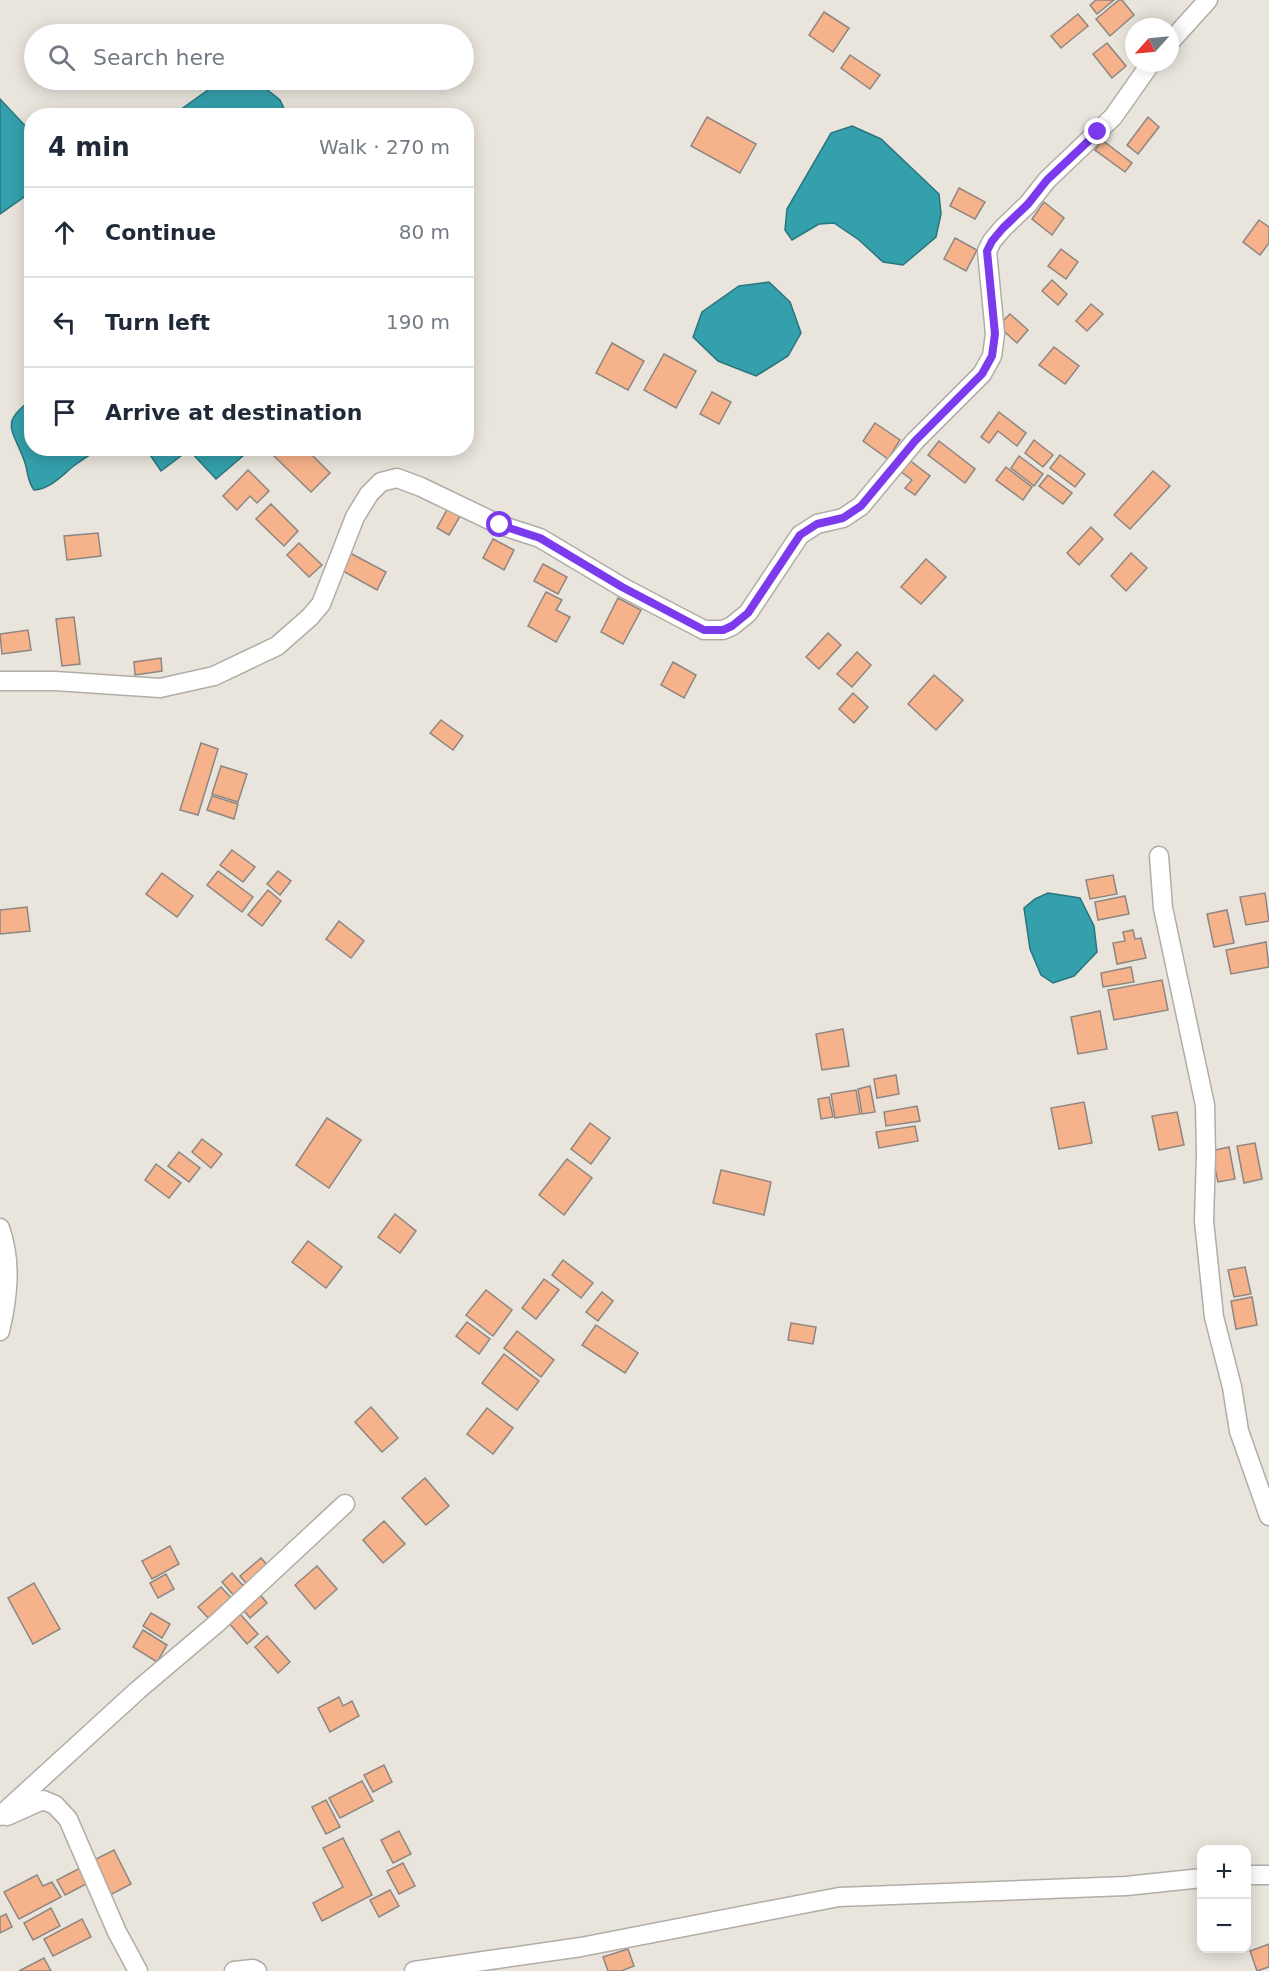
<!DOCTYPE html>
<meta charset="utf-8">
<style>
:root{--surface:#fff;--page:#f2f2f3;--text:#1f2937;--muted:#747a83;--line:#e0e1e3}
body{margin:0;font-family:"DejaVu Sans",sans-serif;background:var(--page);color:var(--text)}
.controls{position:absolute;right:18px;bottom:18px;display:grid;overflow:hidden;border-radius:12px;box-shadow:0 3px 15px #0003}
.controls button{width:54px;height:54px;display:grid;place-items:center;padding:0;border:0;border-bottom:2px solid var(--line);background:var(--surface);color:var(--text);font:30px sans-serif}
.compass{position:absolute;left:1125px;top:18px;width:54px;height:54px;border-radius:50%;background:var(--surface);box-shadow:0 3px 15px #0003;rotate:243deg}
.stop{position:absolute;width:18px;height:18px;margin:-14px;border:4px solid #7c3aed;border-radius:50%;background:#fff}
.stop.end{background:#7c3aed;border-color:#fff;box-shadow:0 2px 6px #0008}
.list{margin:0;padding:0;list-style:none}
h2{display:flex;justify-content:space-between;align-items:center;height:78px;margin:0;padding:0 24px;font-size:26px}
h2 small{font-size:20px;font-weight:400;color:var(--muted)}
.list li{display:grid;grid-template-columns:39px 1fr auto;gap:18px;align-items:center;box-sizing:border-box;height:90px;padding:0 24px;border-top:2px solid var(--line)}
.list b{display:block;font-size:22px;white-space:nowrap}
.list em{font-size:20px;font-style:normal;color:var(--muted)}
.icon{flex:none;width:33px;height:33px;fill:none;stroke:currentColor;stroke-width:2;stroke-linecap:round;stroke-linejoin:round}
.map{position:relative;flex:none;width:1269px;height:1971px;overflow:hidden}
.search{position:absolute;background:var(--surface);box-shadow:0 3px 15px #0003;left:24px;top:24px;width:450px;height:66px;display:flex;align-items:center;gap:15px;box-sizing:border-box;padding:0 21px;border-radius:33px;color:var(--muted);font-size:22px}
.panel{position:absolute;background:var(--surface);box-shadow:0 3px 15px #0003;left:24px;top:108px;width:450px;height:348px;border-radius:24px}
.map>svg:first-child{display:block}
.water{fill:#34a0ac;stroke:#2a757d;stroke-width:1.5}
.building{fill:#f6b28a;stroke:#8e8681;stroke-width:1.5}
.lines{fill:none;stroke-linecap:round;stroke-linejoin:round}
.street-casing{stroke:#b1ada6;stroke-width:21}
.street{stroke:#fff;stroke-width:18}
.route{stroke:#7c3aed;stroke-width:8}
</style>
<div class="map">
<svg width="1269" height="1971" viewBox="0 0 1269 1971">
<rect width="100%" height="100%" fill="#e9e5dd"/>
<g class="water">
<polygon points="222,80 255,80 280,100 287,115 173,115"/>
<polygon points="0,99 32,133 31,192 0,214"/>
<polygon points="852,126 881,139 939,194 941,214 936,237 903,265 883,262 859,240 834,223 819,224 792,240 785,230 787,209 831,133"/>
<polygon points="769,282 790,302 801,333 788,356 756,376 718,361 693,337 702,312 739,286"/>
<path d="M31,400L32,448L99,449C91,454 83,459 75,465C62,475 51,489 34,490C27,481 28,470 24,460C12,428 0,423 31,400Z"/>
<polygon points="146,449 251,449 216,479 189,450 161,471"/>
<polygon points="1048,893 1080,898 1094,926 1097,952 1074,976 1053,983 1041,975 1030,949 1024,908 1035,899"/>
</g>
<g class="building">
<polygon points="1096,0 1114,0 1097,14 1090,5"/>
<polygon points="1119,0 1122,0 1134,15 1110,36 1096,19"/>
<polygon points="824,12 849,28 833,52 809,35"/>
<polygon points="1078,14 1088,26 1061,48 1051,36"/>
<polygon points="1107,43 1126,66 1112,78 1093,54"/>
<polygon points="850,55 880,75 870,89 841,68"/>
<polygon points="707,117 756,144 740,173 691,146"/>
<polygon points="1148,117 1159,127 1138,154 1127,145"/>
<polygon points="1102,140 1132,163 1125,172 1095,150"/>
<polygon points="959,188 985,202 975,219 950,206"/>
<polygon points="1044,202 1064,218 1052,235 1032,219"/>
<polygon points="1259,220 1269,227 1269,243 1260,255 1243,242"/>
<polygon points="955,238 977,250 966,271 944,259"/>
<polygon points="1061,249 1078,262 1066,279 1048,266"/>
<polygon points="1052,280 1067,294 1058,305 1042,291"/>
<polygon points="1091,304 1103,314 1087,331 1076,321"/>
<polygon points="1010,314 1028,330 1017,343 998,326"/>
<polygon points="612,343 644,361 628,390 596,373"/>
<polygon points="1054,347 1079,366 1065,384 1039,365"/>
<polygon points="664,354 696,371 676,408 644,390"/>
<polygon points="712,392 731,402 719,424 700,414"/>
<polygon points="999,412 1026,433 1017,446 998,431 989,443 981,437"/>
<polygon points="875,423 900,440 888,459 863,441"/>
<polygon points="1034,440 1053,455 1043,467 1025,453"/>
<polygon points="939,441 975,469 965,483 928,455"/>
<polygon points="282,448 305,448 330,473 311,492 274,456"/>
<polygon points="1060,455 1085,474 1075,487 1050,468"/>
<polygon points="1019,456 1043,474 1034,486 1011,468"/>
<polygon points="908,459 930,476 915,495 905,488 912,480 900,471"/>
<polygon points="1006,467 1032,487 1023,500 996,480"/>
<polygon points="248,470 269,491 257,503 250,496 237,510 223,496"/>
<polygon points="1153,471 1170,486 1130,529 1114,515"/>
<polygon points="1048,475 1072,493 1063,504 1039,486"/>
<polygon points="271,504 298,531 284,546 256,519"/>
<polygon points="449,506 462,513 449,535 437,528"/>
<polygon points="1091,527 1103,539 1079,565 1067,553"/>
<polygon points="98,533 101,556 67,560 64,536"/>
<polygon points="493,539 514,550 504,570 483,558"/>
<polygon points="299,543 322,565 309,577 287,555"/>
<polygon points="350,553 386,572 377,590 341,570"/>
<polygon points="1131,553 1147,568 1126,591 1111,576"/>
<polygon points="926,559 946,577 921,604 901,587"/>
<polygon points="543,564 567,577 558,594 534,581"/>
<polygon points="546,592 562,600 556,610 570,617 556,642 528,626"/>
<polygon points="618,598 641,610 623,644 601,632"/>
<polygon points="74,617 80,664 62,666 56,619"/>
<polygon points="28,630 31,650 2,654 0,634"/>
<polygon points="828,633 841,645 819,669 806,657"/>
<polygon points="857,652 871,665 852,687 837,674"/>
<polygon points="161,658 162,671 135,675 134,662"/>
<polygon points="673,662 696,675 684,698 661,685"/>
<polygon points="934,675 963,700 936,730 908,704"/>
<polygon points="853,693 868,707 854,723 839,709"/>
<polygon points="441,720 463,736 453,750 430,733"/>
<polygon points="201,743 218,749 198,815 180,810"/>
<polygon points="221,766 247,774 238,802 212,794"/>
<polygon points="212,796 238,804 234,819 207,810"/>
<polygon points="232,850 255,867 243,882 220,865"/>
<polygon points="218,871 253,897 242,912 207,885"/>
<polygon points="278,871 291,881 280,895 267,884"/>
<polygon points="162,873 193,896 177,917 146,894"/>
<polygon points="1113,875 1117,894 1090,899 1086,880"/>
<polygon points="268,890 281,901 262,926 248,915"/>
<polygon points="1265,893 1269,921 1246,925 1240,897"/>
<polygon points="1125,896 1129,914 1098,920 1095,902"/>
<polygon points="27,907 30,931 0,934 0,910"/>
<polygon points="1227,910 1234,943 1214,947 1207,914"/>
<polygon points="339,921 364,941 351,958 326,939"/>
<polygon points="1133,930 1135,939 1141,938 1146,958 1117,964 1113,943 1125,941 1123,932"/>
<polygon points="1266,942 1269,967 1231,974 1226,950"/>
<polygon points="1131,967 1134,982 1103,987 1101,973"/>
<polygon points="1162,980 1168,1010 1114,1020 1108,990"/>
<polygon points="1100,1011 1107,1049 1078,1054 1071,1017"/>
<polygon points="843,1029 849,1066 822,1070 816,1034"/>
<polygon points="896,1075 899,1094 877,1098 874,1079"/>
<polygon points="870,1086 875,1112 862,1114 858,1089"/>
<polygon points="856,1090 860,1114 835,1118 831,1094"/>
<polygon points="829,1097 833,1117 821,1119 818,1099"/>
<polygon points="1084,1102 1092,1143 1059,1149 1051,1108"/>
<polygon points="917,1106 920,1121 886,1126 884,1112"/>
<polygon points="1177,1112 1184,1145 1159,1150 1152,1116"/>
<polygon points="327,1118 361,1140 329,1188 296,1165"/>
<polygon points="590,1123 610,1138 591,1164 571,1149"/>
<polygon points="915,1126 918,1141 879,1148 876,1132"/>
<polygon points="202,1139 222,1154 211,1168 192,1152"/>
<polygon points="1255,1143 1262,1179 1244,1183 1237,1146"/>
<polygon points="1229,1147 1235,1179 1218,1182 1211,1151"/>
<polygon points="179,1152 200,1168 189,1182 168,1166"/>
<polygon points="567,1159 592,1178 564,1215 539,1195"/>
<polygon points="156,1164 181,1183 169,1198 145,1180"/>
<polygon points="721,1170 771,1182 764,1215 713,1203"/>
<polygon points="395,1214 416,1231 400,1253 378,1237"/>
<polygon points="308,1241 342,1267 326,1288 292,1262"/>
<polygon points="563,1260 593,1283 581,1298 552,1275"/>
<polygon points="1245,1267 1251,1294 1234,1297 1228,1270"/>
<polygon points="544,1279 559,1290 536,1319 522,1308"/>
<polygon points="486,1290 512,1310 493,1336 466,1315"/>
<polygon points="602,1292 613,1301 598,1321 586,1312"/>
<polygon points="1252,1297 1257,1325 1236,1329 1231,1301"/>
<polygon points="467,1322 490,1339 479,1354 456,1336"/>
<polygon points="791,1323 816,1327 813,1344 788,1340"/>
<polygon points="596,1325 638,1353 625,1373 582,1345"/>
<polygon points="517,1331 554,1360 541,1377 504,1348"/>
<polygon points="504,1354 539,1381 517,1410 482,1383"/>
<polygon points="371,1407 398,1438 382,1452 355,1422"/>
<polygon points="487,1408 513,1428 493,1454 467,1434"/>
<polygon points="425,1478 449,1506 426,1525 402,1498"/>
<polygon points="384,1521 405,1544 383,1563 363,1540"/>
<polygon points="170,1546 179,1564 152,1579 142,1561"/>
<polygon points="261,1558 271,1569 250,1588 240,1576"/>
<polygon points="317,1566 337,1589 315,1609 295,1585"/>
<polygon points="232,1573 246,1589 236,1598 222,1582"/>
<polygon points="166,1574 174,1589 158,1598 150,1583"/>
<polygon points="34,1583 60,1629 33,1644 8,1598"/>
<polygon points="221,1587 234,1601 211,1621 198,1607"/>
<polygon points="258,1592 267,1603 250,1618 241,1607"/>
<polygon points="151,1613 170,1624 162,1638 143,1626"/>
<polygon points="240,1614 258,1634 247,1644 229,1623"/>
<polygon points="143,1630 167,1645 157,1662 133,1647"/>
<polygon points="267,1636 290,1662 278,1673 255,1647"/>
<polygon points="339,1697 343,1706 352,1701 359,1716 330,1732 318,1708"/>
<polygon points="384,1765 392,1782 373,1792 364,1775"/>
<polygon points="362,1781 373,1801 340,1818 329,1798"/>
<polygon points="326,1800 340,1827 326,1834 312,1807"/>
<polygon points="399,1831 411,1854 393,1863 381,1840"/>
<polygon points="343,1838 372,1895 322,1921 313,1903 343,1887 323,1848"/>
<polygon points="114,1850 131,1884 110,1895 92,1861"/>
<polygon points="403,1863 415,1886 399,1894 387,1871"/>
<polygon points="82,1867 90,1882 65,1895 57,1880"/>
<polygon points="37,1875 43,1886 52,1882 61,1897 19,1919 4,1892"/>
<polygon points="390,1890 399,1906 379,1917 370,1900"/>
<polygon points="51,1908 60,1926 33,1940 24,1923"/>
<polygon points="6,1914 12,1927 0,1933 0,1917"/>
<polygon points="82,1919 91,1937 53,1956 44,1939"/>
<polygon points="1269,1944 1269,1967 1257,1971 1250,1951"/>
<polygon points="628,1949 634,1966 621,1971 608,1971 603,1957"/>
<polygon points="44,1958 51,1971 19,1971"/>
</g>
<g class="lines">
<defs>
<g id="street">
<polyline points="1170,42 1208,0"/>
<polyline points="0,681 55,681 160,688 214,676 277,646 310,617 321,604 355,517 369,494 381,482 397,478 421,487 500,525 540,538 622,587 704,630 723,630 732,626 748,613 800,535 817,524 843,518 861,506 915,441 982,374 992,356 995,334 987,251 992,241 1003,228 1028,204 1047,180 1113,117 1151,63"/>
<polyline points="1159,856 1163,908 1205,1105 1206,1154 1204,1221 1214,1317 1232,1387 1239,1431 1269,1516"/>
<path d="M0,1228C12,1262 8,1297 0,1331"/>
<polyline points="0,1816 138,1690 216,1624 345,1504"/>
<polyline points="7,1816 43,1800 55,1805 68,1819 117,1932 138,1971"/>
<polyline points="1246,1875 1269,1875"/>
<polyline points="234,1971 253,1969 257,1971"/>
<polyline points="414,1971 581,1947 839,1897 1126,1886 1202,1878"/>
</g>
</defs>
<use href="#street" class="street-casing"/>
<use href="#street" class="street"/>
</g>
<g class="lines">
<polyline class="route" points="500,525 540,538 622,587 704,630 723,630 732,626 748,613 800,535 817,524 843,518 861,506 915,441 982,374 992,356 995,334 987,251 992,241 1003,228 1028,204 1047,180 1098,132"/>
</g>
</svg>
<div class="controls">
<button>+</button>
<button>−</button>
</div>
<svg class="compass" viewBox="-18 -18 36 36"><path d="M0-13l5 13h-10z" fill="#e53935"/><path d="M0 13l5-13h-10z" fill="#747a83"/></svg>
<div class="stop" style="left:500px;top:525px"></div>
<div class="stop end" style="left:1098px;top:132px"></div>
<div class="search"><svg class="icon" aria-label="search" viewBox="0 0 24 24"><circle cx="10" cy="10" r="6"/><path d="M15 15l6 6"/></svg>Search here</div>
<section class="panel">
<h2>4 min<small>Walk · 270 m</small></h2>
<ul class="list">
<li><svg class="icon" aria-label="ahead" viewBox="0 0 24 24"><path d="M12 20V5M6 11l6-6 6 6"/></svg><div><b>Continue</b></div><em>80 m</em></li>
<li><svg class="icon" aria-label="left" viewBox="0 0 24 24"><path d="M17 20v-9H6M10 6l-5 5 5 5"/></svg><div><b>Turn left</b></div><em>190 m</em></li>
<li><svg class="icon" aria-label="arrive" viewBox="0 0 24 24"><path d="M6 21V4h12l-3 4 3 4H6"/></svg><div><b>Arrive at destination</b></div></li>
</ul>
</section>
</div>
